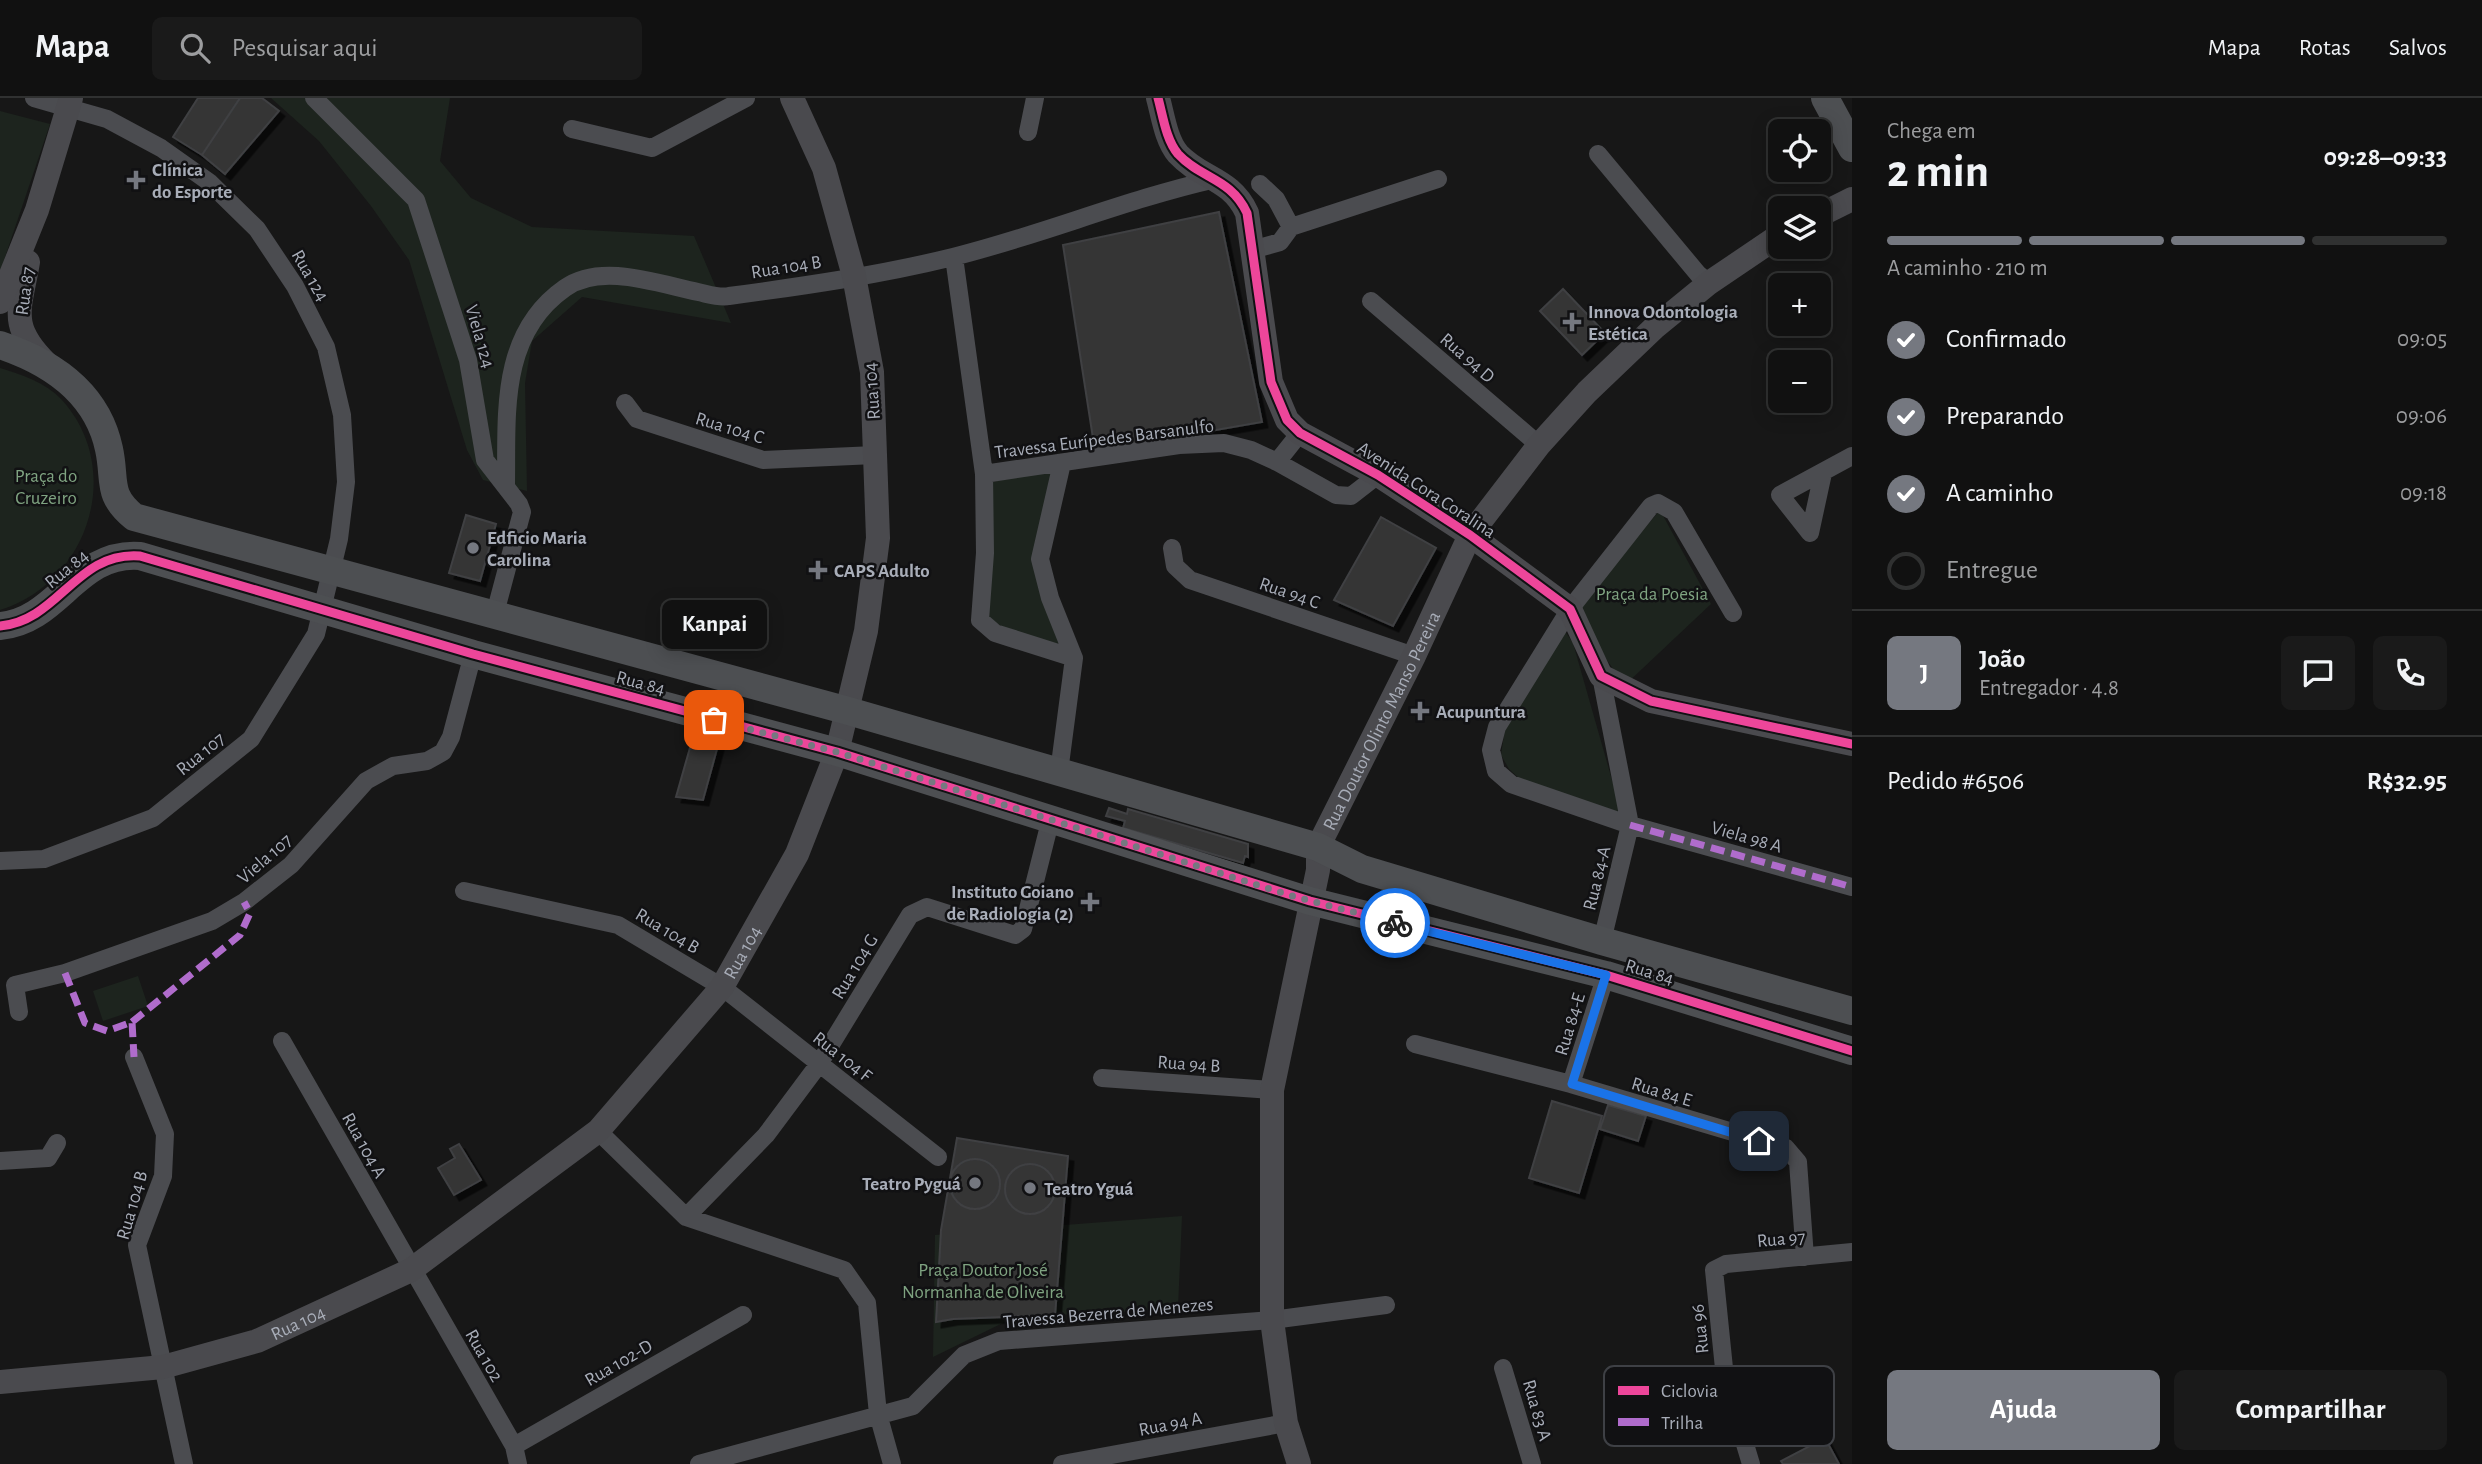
<!DOCTYPE html>
<html lang="pt">
<meta charset="utf-8">
<style>
:root{--surface:#111;--page:#1a1a1a;--text:#f1f3f6;--muted:#9c9d9f;--line:#303131;--accent:#757880}
body{margin:0;font-family:"Alegreya Sans",sans-serif;background:var(--page);color:var(--text);height:100vh;display:flex;flex-direction:column;font-size:26px;white-space:nowrap}
*{box-sizing:border-box;margin:0}
p{font-size:23px;color:var(--muted)}
.icon{flex:none;width:38px;height:38px;fill:none;stroke:currentColor;stroke-width:2;stroke-linecap:round;stroke-linejoin:round}
.map{position:relative;flex:1;overflow:hidden}
.details{display:flex;flex-direction:column;background:var(--surface);width:630px}
.details>*{flex:none}
.fabs{position:absolute;left:1768px;top:21px;display:grid;gap:14px}
.fabs a{display:grid;place-items:center;width:63px;height:63px;border-radius:10px;background:var(--surface);box-shadow:0 4px 18px #0003,0 0 0 2px var(--line);font-size:35px}
.pin{position:absolute;display:grid;place-items:center;width:60px;height:60px;color:#fff;margin:-30px;border-radius:14px;box-shadow:0 4px 10px #0006}
.courier{position:absolute;display:grid;place-items:center;width:70px;height:70px;margin:-35px;border:5px solid #1a73e8;border-radius:50%;background:#fff;color:#222;box-shadow:0 2px 9px #0007}
.bubble{position:absolute;height:49px;border-radius:10px;background:var(--surface);box-shadow:0 4px 18px #0003,0 0 0 2px var(--line);font-size:23px;font-weight:600;line-height:49px;text-align:center}
.overview em{font-style:normal;font-weight:600}
.overview div{display:flex;flex-direction:column-reverse}
.overview{display:flex;align-items:center;justify-content:space-between;height:119px;padding:0 35px}
h1{font-size:46px;font-weight:600;line-height:52px}
.bar{display:grid;grid-template-columns:repeat(4,1fr);gap:10px 7px;align-content:center;height:84px;padding:0 35px}
.bar i{height:9px;border-radius:5px;background:var(--line)}
.bar .active{background:var(--accent)}
.bar p{grid-column:span 4}
.line{display:flex;align-items:center;gap:18px;padding:0 35px;border-top:2px solid var(--line)}
.line div{flex:1}
.round{display:grid;place-items:center;flex:none;width:74px;height:74px;border-radius:10px;background:var(--page)}
ol{padding:0 35px;list-style:none}
li{display:flex;align-items:center;gap:21px;height:77px}
li p{margin-inline-start:auto}
li .icon{padding:7px;border-radius:50%;background:var(--accent);color:#fff;stroke-width:4}
li:last-child{color:var(--muted)}
li i{width:38px;height:38px;border:4px solid var(--line);border-radius:50%}
.primary-button{display:flex;gap:14px;margin-top:auto;padding:14px 35px}
.primary-button a{flex:1;height:80px;border-radius:10px;background:var(--accent);color:#fff;font-size:28px;font-weight:600;line-height:80px;text-align:center}
.primary-button a+a{background:var(--page);color:var(--text)}
header{display:flex;align-items:center;gap:42px;box-sizing:border-box;height:98px;padding:0 35px;background:var(--surface);border-bottom:2px solid var(--line)}
header strong{font-size:33px}
nav{display:flex;gap:38px;margin-inline-start:auto;font-size:24px}
.search{width:490px;height:63px;background:var(--page);display:flex;align-items:center;gap:18px;box-sizing:border-box;padding:0 24px;border-radius:10px;color:var(--muted);font-size:26px}
main{display:flex;flex:1;min-height:0}
.map>svg:first-child{display:block}
.green{fill:#1d241e}
.building{fill:#353536;stroke:#3f4043;stroke-width:2;filter:url(#shadow)}
.lines{fill:none;stroke-linecap:round;stroke-linejoin:round}
.street{stroke:#4b4c50;stroke-width:18}
.secondary{stroke:#4a4a4e;stroke-width:24}
.primary{stroke:#4d4f52;stroke-width:28}
.quiet{stroke:#b06ccc;stroke-width:7;stroke-dasharray:14 7;stroke-linecap:butt}
.cycleway-casing{stroke:#111113;stroke-width:13}
.cycleway{stroke:#ed469a;stroke-width:9}
.done{stroke:#757880;stroke-width:7;stroke-dasharray:0 12.6}
.route{stroke:#1a73e8;stroke-width:9}
.poi-dot{fill:#757880;stroke:#111113;stroke-width:2.5}
.labels{text-anchor:middle;stroke-width:5;stroke-linejoin:round;paint-order:stroke}
.poi-label{font-size:19px;font-weight:bold;fill:#a8adb8;stroke:#111113;text-anchor:start}
.street-label{font-size:19px;fill:#a8adb8;stroke:#111113}
.park-label{font-size:19px;fill:#7fa381;stroke:#111113}
.key{fill:#111113;stroke:#3e4045;stroke-width:2}
.key-label{font-size:19px;fill:#a8adb8}
</style>
<header>
<strong>Mapa</strong>
<div class="search"><svg class="icon" aria-label="search" viewBox="0 0 24 24"><circle cx="10" cy="10" r="6"/><path d="M15 15l6 6"/></svg>Pesquisar aqui</div>
<nav><a>Mapa</a><a>Rotas</a><a>Salvos</a></nav>
</header>
<main>
<div class="map">
<svg width="1852" height="1366" viewBox="0 0 1852 1366">
<defs>
<filter id="shadow"><feDropShadow dx="5.5" dy="5.5" stdDeviation="0" flood-color="#0009"/></filter>
</defs>
<rect width="100%" height="100%" fill="#171717"/>
<path class="green" d="M 271,0 L 450,0 L 440,63 L 471,100 L 532,129 L 694,138 L 731,225 L 582,199 L 532,243 L 525,285 L 527,393 L 483,382 L 467,352 L 409,162 L 371,108 L 319,43 Z
M 0,13 L 50,26 L 0,174 Z
M 0,270 C 21,276 46,285 61,301 C 126,371 88,485 0,512 Z
M 1054,372 L 1032,463 L 1063,547 C 1038,540 1007,537 988,518 L 992,384 Z
M 1660,412 L 1711,506 L 1625,587 L 1573,516 Z
M 1564,532 L 1573,545 L 1622,717 L 1522,683 L 1509,671 L 1501,657 L 1506,624 Z
M 138,878 L 148,908 L 103,923 L 93,893 Z
M 1182,1118 L 1178,1211 L 1015,1219 L 933,1259 L 935,1137 Z"/>
<path class="building" d="M 198,0 L 240,0 L 202,57 L 173,39 Z
M 240,0 L 262,0 L 279,13 L 225,76 L 202,57 Z
M 1219,114 L 1262,324 L 1095,353 L 1063,147 Z
M 1563,191 L 1605,235 L 1582,257 L 1540,213 Z
M 466,417 L 496,426 L 480,483 L 449,475 Z
M 1381,419 L 1436,450 L 1393,528 L 1334,502 Z
M 695,632 L 720,640 L 703,702 L 676,699 Z
M 1109,710 L 1127,716 L 1128,711 L 1248,746 L 1248,759 L 1245,758 L 1243,765 L 1123,730 L 1125,723 L 1106,718 Z
M 1552,1003 L 1602,1018 L 1579,1095 L 1529,1080 Z
M 1608,1007 L 1646,1018 L 1638,1043 L 1600,1031 Z
M 957,1040 L 1068,1058 L 1055,1217 L 953,1221 L 936,1224 L 941,1132 Z
M 459,1046 L 481,1082 L 454,1097 L 438,1070 L 455,1060 L 450,1051 Z
M950 1086a25 25 0 1 1 50 0a25 25 0 1 1-50 0Z
M1005 1091a25 25 0 1 1 50 0a25 25 0 1 1-50 0Z
M 1825,1340 L 1839,1366 L 1783,1366 L 1781,1363 Z"/>
<g class="lines">
<path class="street" d="M 314,0 L 416,102 L 468,262 L 485,362 L 519,406 L 522,414 L 494,519
M 572,31 L 652,50 L 746,0
M 1028,34 L 1035,0
M 1598,56 L 1698,176 L 1709,185
M 1291,129 L 1438,81
M 1252,152 L 1280,144 L 1291,129 L 1276,101 L 1260,86
M 954,159 L 984,376 L 985,455 L 980,522 L 995,535 L 1074,560
M 1371,203 L 1539,347
M 625,305 L 637,321 L 763,362 L 875,357
M 1277,364 L 1300,335
M 1823,375 L 1810,435 L 1780,397 L 1852,358
M 984,376 L 1179,347 L 1224,345 L 1251,352 L 1277,364 L 1336,397 L 1351,398 L 1378,377
M 506,387 C 507,316 499,236 565,190 C 601,164 659,186 698,194 C 708,196 719,200 729,198 C 804,188 880,177 953,159 C 1042,137 1127,101 1216,81
M 1172,450 L 1175,468 L 1190,482 L 1414,558
M 1733,515 L 1674,414 L 1658,405 L 1651,408 L 1570,511 L 1497,629 L 1491,652 L 1496,673 L 1511,686 L 1630,727 L 1852,789
M 1601,578 L 1630,727 L 1602,843
M 1059,674 L 1074,560 L 1050,500 L 1040,461 L 1062,365
M 0,763 L 44,761 L 153,720 L 251,641 L 316,536 L 339,441 L 346,384 L 342,317 L 326,249 L 295,188 L 257,131 L 209,84 L 161,50 L 107,21 L 34,0
M 464,793 L 618,827 L 722,889 L 938,1059
M 19,914 L 15,887 L 65,875 L 212,823 L 244,804 L 291,767 L 366,683 L 393,668 L 427,663 L 443,654 L 451,639 L 473,556
M 282,943 L 514,1348 L 518,1366
M 1415,946 L 1571,986 L 1786,1050 L 1798,1064 L 1805,1159
M 134,959 L 165,1036 L 163,1078 L 137,1147 L 184,1366
M 1102,980 L 1272,992
M 1571,986 L 1606,877
M 598,1033 L 686,1119 L 844,1172 L 867,1205 L 878,1316 L 892,1366
M 0,1063 L 48,1060 L 57,1045
M 686,1119 L 766,1037 L 819,966 L 910,817 L 927,809 L 1015,837 L 1023,831 L 1050,724
M 1503,1270 L 1532,1366
M 514,1348 L 743,1217
M 699,1366 L 913,1308 L 964,1257 L 999,1243 L 1272,1222 L 1386,1207
M 1062,1366 L 1286,1325
M 1751,1366 L 1725,1280 L 1714,1172 L 1726,1166 L 1852,1154"/>
<g class="secondary">
<path d="M 1158,0 C 1163,18 1166,42 1178,56 C 1201,81 1231,80 1247,115 L 1271,284 L 1287,322 L 1300,335 L 1378,377 L 1470,437 L 1570,511 L 1601,578 L 1651,603 L 1852,646"/>
<path d="M 1818,118 L 1852,101"/>
<path d="M 28,164 C 20,212 8,227 46,265"/>
<path d="M 0,204 L 37,112 L 71,0"/>
<path id="s1" d="M 0,1284 L 163,1269 L 257,1243 L 411,1172 L 598,1033 L 722,889 L 797,756 L 837,654 L 866,533 L 878,440 L 872,274 L 854,178 L 824,70 L 792,0"/>
<path id="s2" d="M 1299,1366 L 1286,1325 L 1272,1222 L 1272,992 L 1318,772 L 1318,749 L 1414,558 L 1470,437 L 1539,347 L 1587,294 L 1654,230 L 1709,185 L 1780,137"/>
</g>
<path class="primary" d="M 1825,0 L 1852,50
M 0,247 C 51,264 97,294 109,351 C 116,383 106,396 134,419 L 845,612 L 1318,749 L 1362,771 L 1602,843 L 1852,913
M 0,528 C 59,523 76,453 140,458 L 473,556 L 837,654 L 1310,803 L 1606,877 L 1852,953"/>
<path class="quiet" d="M 1630,727 L 1852,789
M 65,875 L 85,925 L 107,933 L 132,924 L 134,959
M 132,924 L 240,837 L 250,815 L 244,804"/>
<g class="cycleway-casing">
<path id="cycleway" d="M 1158,0 C 1163,18 1166,42 1178,56 C 1201,81 1231,80 1247,115 L 1271,284 L 1287,322 L 1300,335 L 1378,377 L 1470,437 L 1570,511 L 1601,578 L 1651,603 L 1852,646
M 0,528 C 59,523 76,453 140,458 L 473,556 L 837,654 L 1310,803 L 1606,877 L 1852,953"/>
</g>
<use href="#cycleway" class="cycleway"/>
</g>
<g class="lines">
<path class="done" d="M 714,622 L 837,654 L 1292,798 L 1395,825"/>
<path class="route" d="M 1395,825 L 1606,877 L 1572,986 L 1759,1043"/>
</g>
<g class="poi-dot">
<path d="M132.5 71.5h7v7h7v7h-7v7h-7v-7h-7v-7h7z"/>
<path d="M1568.5 213.5h7v7h7v7h-7v7h-7v-7h-7v-7h7z"/>
<circle cx="473" cy="450" r="7"/>
<path d="M814.5 461.5h7v7h7v7h-7v7h-7v-7h-7v-7h7z"/>
<path d="M1416.5 602.5h7v7h7v7h-7v7h-7v-7h-7v-7h7z"/>
<path d="M1086.5 793.5h7v7h7v7h-7v7h-7v-7h-7v-7h7z"/>
<circle cx="975" cy="1085" r="7"/>
<circle cx="1030" cy="1090" r="7"/>
</g>
<g class="labels">
<g class="poi-label">
<text x="152" y="78">Clínica<tspan x="152" dy="22">do Esporte</tspan></text>
<text x="1588" y="220">Innova Odontologia<tspan x="1588" dy="22">Estética</tspan></text>
<text x="487" y="446">Edficio Maria<tspan x="487" dy="22">Carolina</tspan></text>
<text x="834" y="479">CAPS Adulto</text>
<text x="1436" y="620">Acupuntura</text>
<text x="1074" y="800" text-anchor="end">Instituto Goiano<tspan x="1074" dy="22">de Radiologia (2)</tspan></text>
<text x="961" y="1092" text-anchor="end">Teatro Pyguá</text>
<text x="1044" y="1097">Teatro Yguá</text>
</g>
<g class="street-label">
<text transform="translate(786 168) rotate(-9)" y="7">Rua 104 B</text>
<text transform="translate(311 177) rotate(60)" y="7">Rua 124</text>
<text transform="translate(24 193) rotate(-82)" y="7">Rua 87</text>
<text transform="translate(481 238) rotate(74)" y="7">Viela 124</text>
<text transform="translate(1468 259) rotate(41)" y="7">Rua 94 D</text>
<text transform="translate(871 293) rotate(-94)" y="7">Rua 104</text>
<text transform="translate(730 329) rotate(17)" y="7">Rua 104 C</text>
<text transform="translate(1104 340) rotate(-7)" y="7">Travessa Eurípedes Barsanulfo</text>
<text transform="translate(1427 391) rotate(33)" y="7">Avenida Cora Coralina</text>
<text transform="translate(66 470) rotate(-39)" y="7">Rua 84</text>
<text transform="translate(1290 494) rotate(19)" y="7">Rua 94 C</text>
<text transform="translate(641 584) rotate(15)" y="7">Rua 84</text>
<text dy="7" stroke="none"><textPath href="#s2" startOffset="766">Rua Doutor Olinto Manso Pereira</textPath></text>
<text transform="translate(200 655) rotate(-39)" y="7">Rua 107</text>
<text transform="translate(1747 738) rotate(16)" y="7">Viela 98 A</text>
<text transform="translate(264 760) rotate(-41)" y="7">Viela 107</text>
<text transform="translate(1596 780) rotate(-76)" y="7">Rua 84-A</text>
<text transform="translate(668 832) rotate(31)" y="7">Rua 104 B</text>
<text dy="7" stroke="none"><textPath href="#s1" startOffset="894">Rua 104</textPath></text>
<text transform="translate(854 868) rotate(-59)" y="7">Rua 104 G</text>
<text transform="translate(1650 873) rotate(17)" y="7">Rua 84</text>
<text transform="translate(1569 926) rotate(-73)" y="7">Rua 84-E</text>
<text transform="translate(843 958) rotate(38)" y="7">Rua 104 F</text>
<text transform="translate(1189 965) rotate(4)" y="7">Rua 94 B</text>
<text transform="translate(1662 993) rotate(17)" y="7">Rua 84 E</text>
<text transform="translate(365 1047) rotate(61)" y="7">Rua 104 A</text>
<text transform="translate(131 1107) rotate(-74)" y="7">Rua 104 B</text>
<text transform="translate(1781 1140) rotate(-5)" y="7">Rua 97</text>
<text transform="translate(1108 1214) rotate(-5)" y="7">Travessa Bezerra de Menezes</text>
<text dy="7" stroke="none"><textPath href="#s1" startOffset="306">Rua 104</textPath></text>
<text transform="translate(1699 1231) rotate(-96)" y="7">Rua 96</text>
<text transform="translate(485 1257) rotate(60)" y="7">Rua 102</text>
<text transform="translate(618 1264) rotate(-30)" y="7">Rua 102-D</text>
<text transform="translate(1538 1312) rotate(74)" y="7">Rua 83 A</text>
<text transform="translate(1170 1325) rotate(-11)" y="7">Rua 94 A</text>
</g>
<g class="park-label">
<text x="46" y="384">Praça do<tspan x="46" dy="22">Cruzeiro</tspan></text>
<text x="1652" y="502">Praça da Poesia</text>
<text x="983" y="1178">Praça Doutor José<tspan x="983" dy="22">Normanha de Oliveira</tspan></text>
</g>
</g>
<rect x="1604" y="1268" width="230" height="80" rx="10" class="key"/>
<rect x="1618" y="1288" width="31" height="9" fill="#ed469a"/>
<rect x="1618" y="1320" width="31" height="8" fill="#b06ccc"/>
<g class="key-label">
<text x="1661" y="1299">Ciclovia</text>
<text x="1661" y="1331">Trilha</text>
</g>
</svg>
<div class="fabs">
<a><svg class="icon" aria-label="locate" viewBox="0 0 24 24"><circle cx="12" cy="12" r="6"/><path d="M12 2v4M12 18v4M2 12h4M18 12h4"/></svg></a>
<a><svg class="icon" aria-label="layers" viewBox="0 0 24 24"><path d="M12 4l9 5-9 5-9-5zM3 14l9 5 9-5"/></svg></a>
<a>+</a>
<a>−</a>
</div>
<div class="pin" style="left:714px;top:622px;background:#ea580c"><svg class="icon" aria-label="bag" viewBox="0 0 24 24"><path d="M5 8h14l-1 12H6zM9 8a3 3 0 0 1 6 0"/></svg></div>
<div class="pin" style="left:1759px;top:1043px;background:#1f2937"><svg class="icon" aria-label="home" viewBox="0 0 24 24"><path d="M3 11l9-7 9 7M6 9v11h12V9"/></svg></div>
<div class="courier" style="left:1395px;top:825px"><svg class="icon" aria-label="bike" viewBox="0 0 24 24"><circle cx="6" cy="16" r="4"/><circle cx="18" cy="16" r="4"/><path d="M6 16l4-8h5l3 8M10 8l3 8H6M13 5h3"/></svg></div>
<div class="bubble" style="left:662px;top:502px;width:105px">Kanpai</div>
</div>
<section class="details">
<div class="overview"><div><h1>2 min</h1><p>Chega em</p></div><em>09:28–09:33</em></div>
<div class="bar"><i class="active"></i><i class="active"></i><i class="active"></i><i></i><p>A caminho · 210 m</p></div>
<ol>
<li><svg class="icon" aria-label="check" viewBox="0 0 24 24"><path d="M5 12l5 5 9-10"/></svg>Confirmado<p>09:05</p></li>
<li><svg class="icon" aria-label="check" viewBox="0 0 24 24"><path d="M5 12l5 5 9-10"/></svg>Preparando<p>09:06</p></li>
<li><svg class="icon" aria-label="check" viewBox="0 0 24 24"><path d="M5 12l5 5 9-10"/></svg>A caminho<p>09:18</p></li>
<li><i></i>Entregue</li>
</ol>
<div class="line" style="height:126px"><b class="round" style="background:var(--accent);color:#fff">J</b><div><b>João</b><p>Entregador · 4.8</p></div><a class="round"><svg class="icon" aria-label="chat" viewBox="0 0 24 24"><path d="M4 5h16v11H9l-5 4z"/></svg></a><a class="round"><svg class="icon" aria-label="phone" viewBox="0 0 24 24"><path d="M5 4h4l2 5-3 2q2 4 5 5l2-3 5 2v4C11 20 4 13 5 4z"/></svg></a></div>
<div class="line" style="height:91px"><div>Pedido #6506</div><b>R$32.95</b></div>
<div class="primary-button"><a>Ajuda</a><a>Compartilhar</a></div>
</section>
</main>
